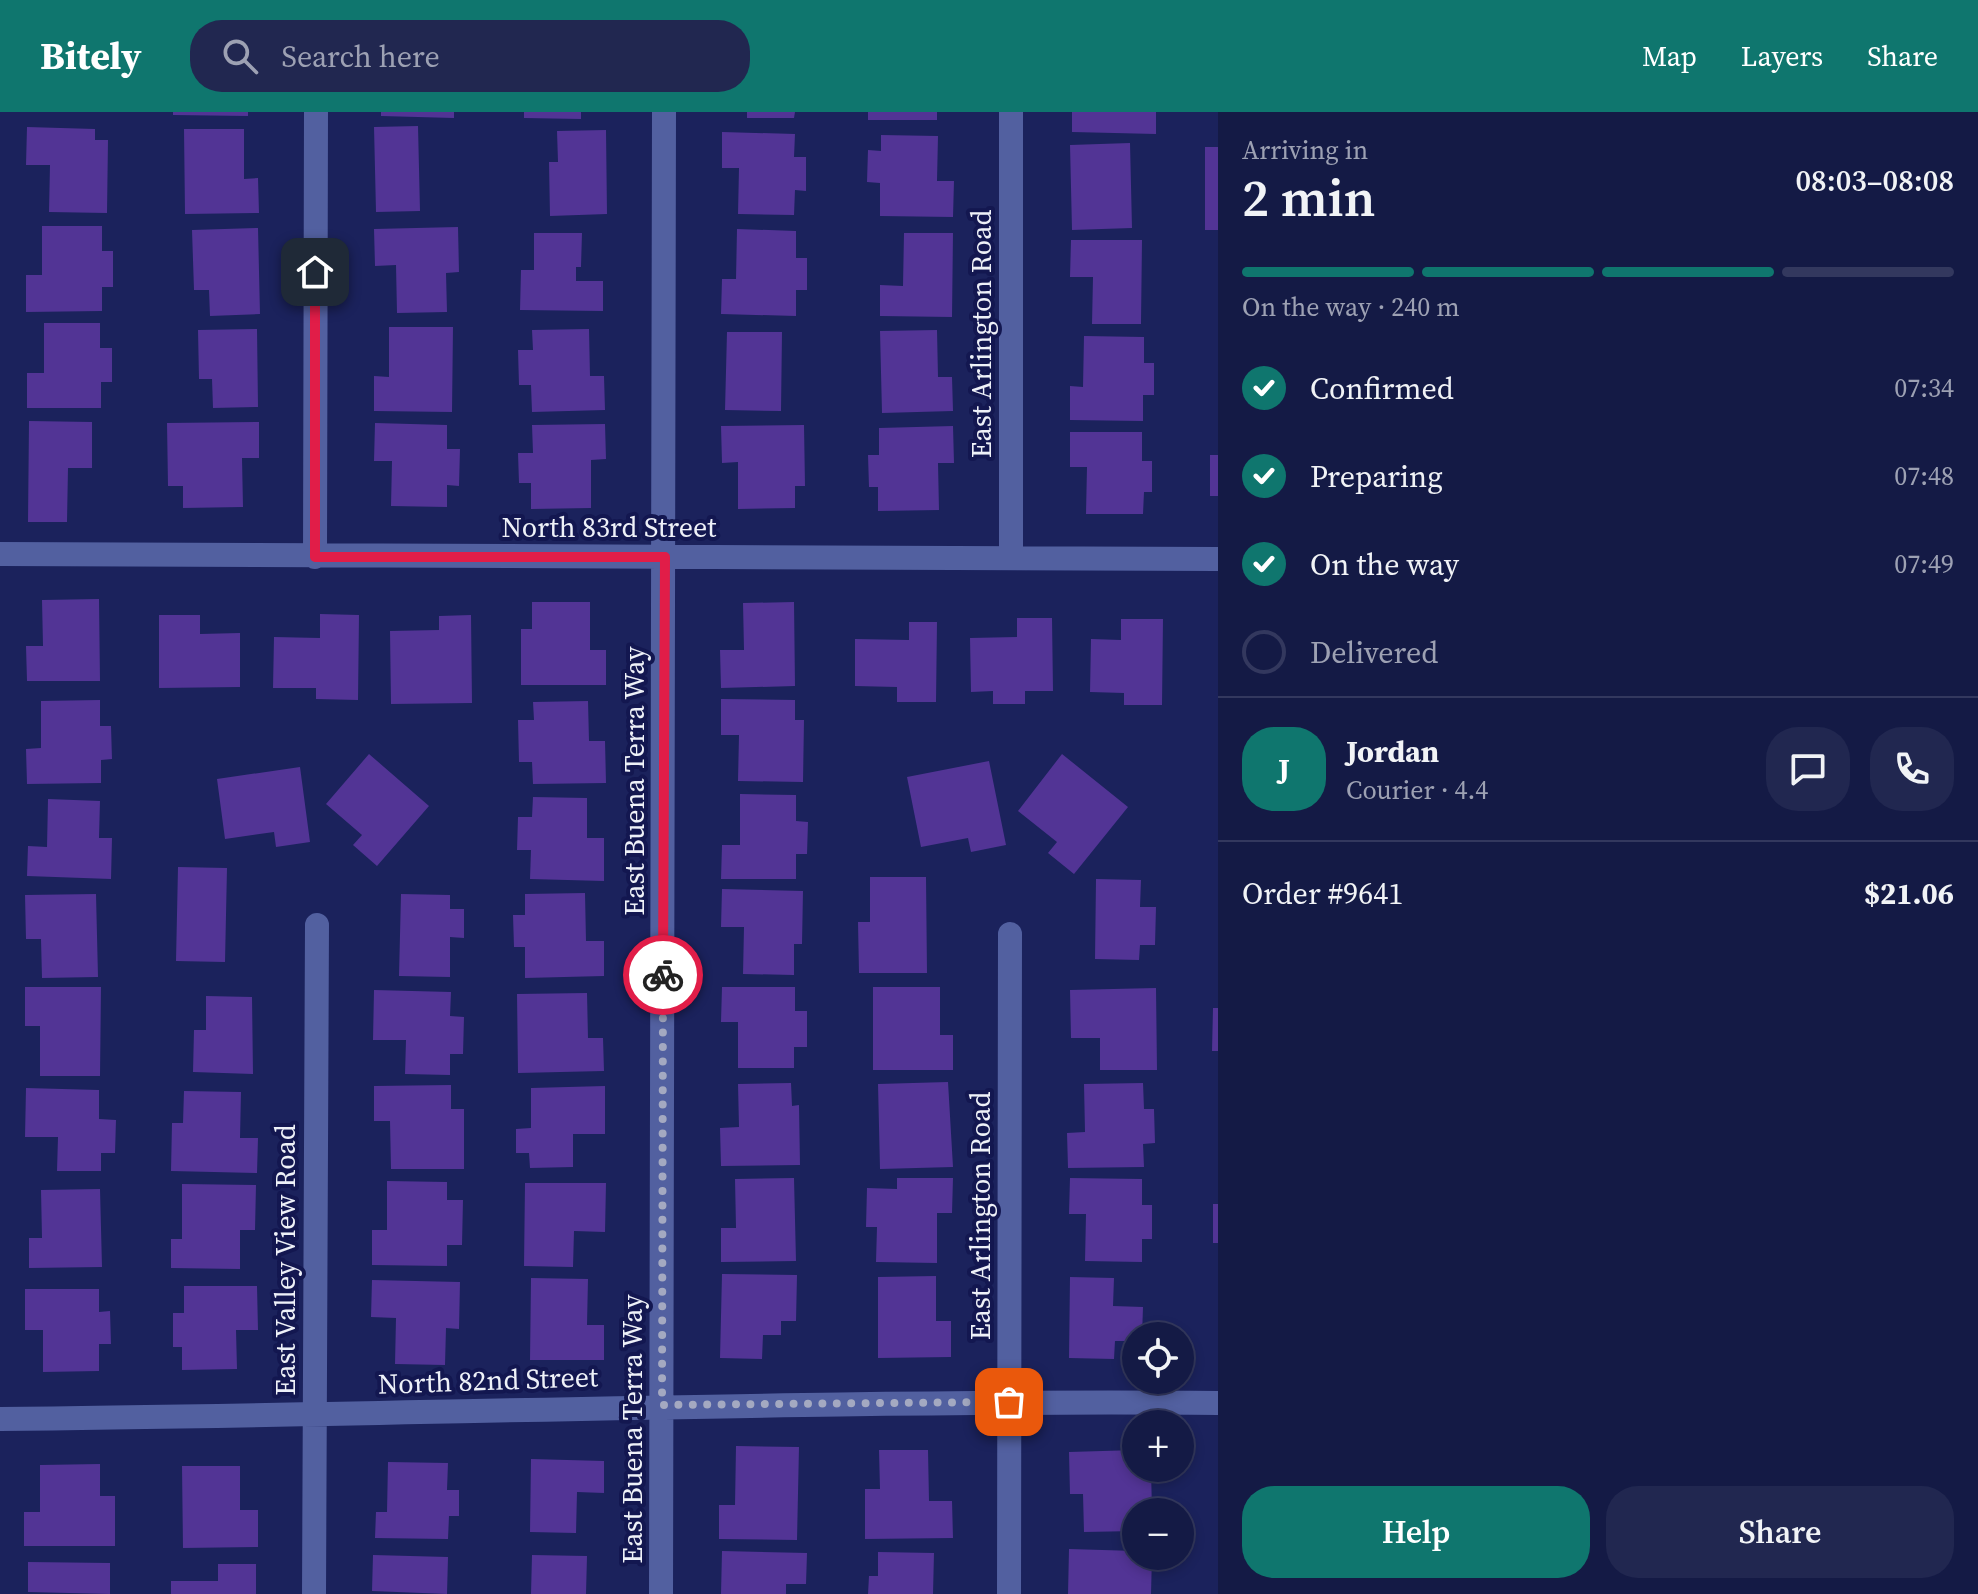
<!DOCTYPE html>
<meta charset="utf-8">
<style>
:root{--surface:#141a45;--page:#212750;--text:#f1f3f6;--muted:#9da1b3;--line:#33385e;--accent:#0f766e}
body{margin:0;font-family:"Source Serif 4",serif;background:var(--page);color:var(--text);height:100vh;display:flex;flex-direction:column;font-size:30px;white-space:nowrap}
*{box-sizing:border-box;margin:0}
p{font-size:26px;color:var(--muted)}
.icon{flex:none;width:44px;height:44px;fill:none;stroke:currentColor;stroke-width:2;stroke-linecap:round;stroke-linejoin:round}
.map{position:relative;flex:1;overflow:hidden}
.drawer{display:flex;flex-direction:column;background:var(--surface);width:760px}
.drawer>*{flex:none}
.fabs{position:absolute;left:1122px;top:1210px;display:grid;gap:16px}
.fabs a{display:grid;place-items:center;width:72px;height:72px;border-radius:50%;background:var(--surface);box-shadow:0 4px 12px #0003,0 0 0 2px var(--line);font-size:40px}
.pin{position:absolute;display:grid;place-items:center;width:68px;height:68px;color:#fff;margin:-34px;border-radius:16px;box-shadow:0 4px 12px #0006}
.courier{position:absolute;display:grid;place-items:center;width:80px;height:80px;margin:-40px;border:6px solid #e11d48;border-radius:50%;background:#fff;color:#222;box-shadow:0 2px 10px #0007}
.head em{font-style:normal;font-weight:600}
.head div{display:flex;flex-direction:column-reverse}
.head{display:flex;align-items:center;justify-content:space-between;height:136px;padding:0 24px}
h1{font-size:52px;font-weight:600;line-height:60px}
.bar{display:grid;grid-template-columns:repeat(4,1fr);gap:12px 8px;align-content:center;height:96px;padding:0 24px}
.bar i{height:10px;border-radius:6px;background:var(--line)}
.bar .current{background:var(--accent)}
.bar p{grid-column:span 4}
.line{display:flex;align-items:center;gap:20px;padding:0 24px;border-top:2px solid var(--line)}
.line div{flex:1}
.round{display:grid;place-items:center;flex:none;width:84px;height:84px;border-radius:32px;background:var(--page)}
ol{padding:0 24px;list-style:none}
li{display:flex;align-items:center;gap:24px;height:88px}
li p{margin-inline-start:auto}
li .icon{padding:8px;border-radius:50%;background:var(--accent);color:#fff;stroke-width:4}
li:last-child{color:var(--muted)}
li i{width:44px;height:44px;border:4px solid var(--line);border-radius:50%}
.button{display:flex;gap:16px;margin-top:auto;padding:16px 24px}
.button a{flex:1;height:92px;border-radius:32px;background:var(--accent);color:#fff;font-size:32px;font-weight:600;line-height:92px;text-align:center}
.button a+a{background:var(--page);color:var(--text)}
header{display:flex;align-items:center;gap:48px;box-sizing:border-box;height:112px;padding:0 40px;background:var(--accent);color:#fff}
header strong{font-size:38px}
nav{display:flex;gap:44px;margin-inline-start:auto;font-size:28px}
.search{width:560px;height:72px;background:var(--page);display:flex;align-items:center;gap:20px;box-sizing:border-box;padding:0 28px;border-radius:32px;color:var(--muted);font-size:30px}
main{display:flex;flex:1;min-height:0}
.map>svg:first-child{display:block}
.building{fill:#523495}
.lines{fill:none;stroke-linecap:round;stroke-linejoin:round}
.minor{stroke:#5260a0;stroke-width:24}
.done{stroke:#a4a9c1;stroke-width:8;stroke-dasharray:0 14.4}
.route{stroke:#e11d48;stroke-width:10}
.labels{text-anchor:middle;stroke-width:8;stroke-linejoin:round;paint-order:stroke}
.street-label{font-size:28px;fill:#eef1f8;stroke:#131750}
</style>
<header>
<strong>Bitely</strong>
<div class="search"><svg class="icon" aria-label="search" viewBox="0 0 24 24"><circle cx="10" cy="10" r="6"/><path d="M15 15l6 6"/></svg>Search here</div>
<nav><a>Map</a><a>Layers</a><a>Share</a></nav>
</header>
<main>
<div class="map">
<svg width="1218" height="1482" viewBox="0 0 1218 1482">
<rect width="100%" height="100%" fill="#1b225c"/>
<path class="building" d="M 173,0 L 248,0 L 248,4 L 173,3 Z
M 381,0 L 454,0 L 454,6 L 381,4 Z
M 524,0 L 581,0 L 581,7 L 524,6 Z
M 747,0 L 795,0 L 794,6 L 747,6 Z
M 868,0 L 937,0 L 937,8 L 868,8 Z
M 1072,0 L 1156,0 L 1156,22 L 1072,20 Z
M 418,14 L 420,99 L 376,100 L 374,15 Z
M 27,15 L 95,17 L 95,28 L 108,28 L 107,101 L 49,100 L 50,53 L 26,53 Z
M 184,17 L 244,17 L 244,67 L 258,66 L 259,101 L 185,102 Z
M 606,18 L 607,102 L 550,104 L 549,50 L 558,50 L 557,19 Z
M 722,20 L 795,22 L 794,45 L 806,45 L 806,79 L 795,78 L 794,103 L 738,102 L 739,56 L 722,56 Z
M 881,23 L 938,24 L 937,69 L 954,69 L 953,105 L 880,104 L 880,71 L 867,70 L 868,38 L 881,39 Z
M 1130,31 L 1132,116 L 1072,118 L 1070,33 Z
M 1205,35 L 1218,35 L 1218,118 L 1205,118 Z
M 42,114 L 102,114 L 102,139 L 113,139 L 113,175 L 102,175 L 102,199 L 26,200 L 26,163 L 42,163 Z
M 458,115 L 459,160 L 446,161 L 447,200 L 397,201 L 396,153 L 375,154 L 374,117 Z
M 258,116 L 260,202 L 210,204 L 209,178 L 194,178 L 192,118 Z
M 737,117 L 796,119 L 796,146 L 807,146 L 807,178 L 796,178 L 796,204 L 721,202 L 722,167 L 736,167 Z
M 534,121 L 582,121 L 581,155 L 576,155 L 576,169 L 603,169 L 603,199 L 520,198 L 521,158 L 534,158 Z
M 904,121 L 953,121 L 952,205 L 880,204 L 880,173 L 903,174 Z
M 1071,128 L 1142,128 L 1141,212 L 1092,212 L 1093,165 L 1070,165 Z
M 44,211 L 100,211 L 100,236 L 112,236 L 112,270 L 101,270 L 101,296 L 27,296 L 27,261 L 44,261 Z
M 389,215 L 453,215 L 452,300 L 374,299 L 374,264 L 389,265 Z
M 257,217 L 258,295 L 213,296 L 212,267 L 199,267 L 198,218 Z
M 589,217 L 590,264 L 604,264 L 605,298 L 532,300 L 531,273 L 519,273 L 518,238 L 533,238 L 532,218 Z
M 937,218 L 938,265 L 952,265 L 953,299 L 882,301 L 880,219 Z
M 727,220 L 782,220 L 781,299 L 725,298 Z
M 1084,224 L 1144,225 L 1144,251 L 1154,251 L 1154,283 L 1143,283 L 1143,309 L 1070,308 L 1070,274 L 1083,275 Z
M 29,309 L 92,310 L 92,356 L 68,356 L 67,410 L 28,410 Z
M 259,310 L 259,346 L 242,346 L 243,395 L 183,396 L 183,374 L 168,374 L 167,311 Z
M 375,311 L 447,313 L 447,337 L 460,337 L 459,374 L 447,373 L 447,395 L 391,394 L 392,349 L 374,349 Z
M 605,312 L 606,347 L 591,348 L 591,396 L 531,397 L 531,371 L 519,371 L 518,341 L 533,341 L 532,313 Z
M 804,313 L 805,374 L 795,374 L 795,396 L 738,397 L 738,350 L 722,351 L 721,314 Z
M 953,314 L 954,351 L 938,351 L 939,398 L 878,399 L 878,375 L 869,375 L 868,343 L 879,343 L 879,316 Z
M 1070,320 L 1142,320 L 1142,349 L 1152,349 L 1152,380 L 1144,380 L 1143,402 L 1086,402 L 1087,355 L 1070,355 Z
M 1210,343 L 1218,343 L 1218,384 L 1210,384 Z
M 99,487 L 100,569 L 27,569 L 26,534 L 43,534 L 42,488 Z
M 532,490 L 590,490 L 590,538 L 606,538 L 606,573 L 521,573 L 521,517 L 532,517 Z
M 794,490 L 795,574 L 721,576 L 720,538 L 744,538 L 743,491 Z
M 320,502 L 359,503 L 358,588 L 316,587 L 316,576 L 273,576 L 274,525 L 320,526 Z
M 159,503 L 200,503 L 200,522 L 240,521 L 240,575 L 159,576 Z
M 471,503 L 472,591 L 391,592 L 390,519 L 439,518 L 439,504 Z
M 1017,506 L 1052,506 L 1053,579 L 1025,579 L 1025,592 L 993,592 L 993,579 L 971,580 L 970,526 L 1017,525 Z
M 1121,507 L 1163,507 L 1162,593 L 1124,593 L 1124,581 L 1090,580 L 1091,527 L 1121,528 Z
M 909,510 L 937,510 L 936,590 L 897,590 L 897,575 L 855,574 L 855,527 L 909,528 Z
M 721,587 L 795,588 L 795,608 L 804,608 L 803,670 L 738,669 L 739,623 L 721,623 Z
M 100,588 L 100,614 L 111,614 L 112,647 L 101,648 L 101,671 L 27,672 L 26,637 L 41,636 L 41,589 Z
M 588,589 L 589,629 L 605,629 L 606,671 L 533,672 L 532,650 L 519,650 L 518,608 L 534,608 L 533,590 Z
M 369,642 L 429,694 L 377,754 L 353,733 L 362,723 L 326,692 Z
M 1062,642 L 1128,695 L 1074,762 L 1048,741 L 1057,730 L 1018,699 Z
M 989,649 L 1006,733 L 971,740 L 968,726 L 921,735 L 907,665 Z
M 300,655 L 310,730 L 276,735 L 274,720 L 225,727 L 217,667 Z
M 740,682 L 796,683 L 796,709 L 808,710 L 807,742 L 796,742 L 796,767 L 721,767 L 722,733 L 740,733 Z
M 533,685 L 587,686 L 587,726 L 604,726 L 604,769 L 530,767 L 531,738 L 517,738 L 518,705 L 532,705 Z
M 48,687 L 100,689 L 99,726 L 112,726 L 111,767 L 27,764 L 28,734 L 47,735 Z
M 178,755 L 227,756 L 225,850 L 176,849 Z
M 870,765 L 926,765 L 927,861 L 859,861 L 858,810 L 870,810 Z
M 1096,767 L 1141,768 L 1140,795 L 1156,795 L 1155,833 L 1140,833 L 1139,848 L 1095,847 Z
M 722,777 L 803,779 L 802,832 L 794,832 L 794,863 L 743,862 L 744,815 L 721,815 Z
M 585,781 L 586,829 L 604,829 L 604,864 L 525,866 L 525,835 L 514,835 L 513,803 L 525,803 L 525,782 Z
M 96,782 L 98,865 L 42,866 L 41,827 L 26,827 L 25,783 Z
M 401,782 L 450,783 L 450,797 L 464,797 L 464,826 L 450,825 L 450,865 L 399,864 Z
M 25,875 L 101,875 L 100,964 L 40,964 L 40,914 L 25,914 Z
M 722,875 L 795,875 L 795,899 L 807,899 L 807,935 L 794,935 L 794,956 L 738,956 L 738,910 L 721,910 Z
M 873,875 L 940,875 L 940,923 L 953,923 L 953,958 L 873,958 Z
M 1156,876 L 1157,958 L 1100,958 L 1100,926 L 1071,926 L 1070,878 Z
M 374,878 L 451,880 L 450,904 L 464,905 L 463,942 L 450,942 L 450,963 L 405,962 L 406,928 L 373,928 Z
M 587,881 L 588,926 L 603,926 L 604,959 L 518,961 L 517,882 Z
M 206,884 L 252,885 L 253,962 L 193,960 L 194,918 L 206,918 Z
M 1213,896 L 1218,896 L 1218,939 L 1212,939 Z
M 948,970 L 953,1055 L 880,1057 L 878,972 Z
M 791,971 L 792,994 L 799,993 L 800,1053 L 721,1054 L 720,1016 L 739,1015 L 738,972 Z
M 1143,971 L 1144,997 L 1154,997 L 1155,1031 L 1143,1032 L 1144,1055 L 1068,1056 L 1067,1021 L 1085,1020 L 1084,972 Z
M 451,973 L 451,997 L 464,997 L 464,1057 L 391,1057 L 390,1009 L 374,1009 L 374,974 Z
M 605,974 L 605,1022 L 573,1022 L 573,1055 L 530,1056 L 529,1041 L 516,1041 L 516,1017 L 531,1016 L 531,976 Z
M 26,976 L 99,978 L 99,1007 L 116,1008 L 115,1041 L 101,1041 L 101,1059 L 57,1059 L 58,1025 L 25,1025 Z
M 184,979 L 241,980 L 240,1026 L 258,1026 L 257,1061 L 171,1059 L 172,1011 L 183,1011 Z
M 794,1066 L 796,1149 L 721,1150 L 721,1116 L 736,1116 L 735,1067 Z
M 897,1066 L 953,1066 L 952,1101 L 937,1101 L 937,1151 L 876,1150 L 877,1115 L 866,1115 L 867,1076 L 897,1077 Z
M 1070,1066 L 1142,1067 L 1142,1093 L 1152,1093 L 1152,1127 L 1142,1127 L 1142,1150 L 1085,1149 L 1086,1102 L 1069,1102 Z
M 387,1069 L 447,1070 L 447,1088 L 463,1088 L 462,1133 L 447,1133 L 447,1154 L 372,1153 L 372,1118 L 387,1118 Z
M 525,1071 L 606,1071 L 605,1120 L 574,1119 L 573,1155 L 524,1154 Z
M 182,1072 L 256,1073 L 255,1118 L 240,1118 L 240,1157 L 171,1156 L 171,1127 L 182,1127 Z
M 100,1077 L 102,1155 L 29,1156 L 29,1126 L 42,1126 L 41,1078 Z
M 1213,1092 L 1218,1092 L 1218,1131 L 1213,1131 Z
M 722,1162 L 797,1163 L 796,1209 L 781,1209 L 781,1223 L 763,1223 L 762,1247 L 720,1246 Z
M 936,1164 L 936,1209 L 951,1209 L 951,1245 L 878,1246 L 878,1165 Z
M 1070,1165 L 1114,1166 L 1113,1194 L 1143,1195 L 1142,1224 L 1136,1224 L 1136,1229 L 1115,1229 L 1114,1247 L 1069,1246 Z
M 531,1166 L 588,1167 L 587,1213 L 604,1213 L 604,1248 L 530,1248 Z
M 372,1168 L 460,1170 L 459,1217 L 446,1216 L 445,1253 L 395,1252 L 396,1206 L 371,1205 Z
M 184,1174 L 257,1174 L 258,1218 L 236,1218 L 237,1257 L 182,1258 L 182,1235 L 173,1235 L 173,1201 L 184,1201 Z
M 25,1177 L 99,1177 L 99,1200 L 110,1199 L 111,1232 L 99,1232 L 99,1259 L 43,1260 L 43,1218 L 25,1218 Z
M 736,1334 L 799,1335 L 797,1428 L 719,1427 L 719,1393 L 735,1393 Z
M 879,1338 L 928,1338 L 929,1389 L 952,1389 L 953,1426 L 865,1427 L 865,1377 L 880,1377 Z
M 1136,1338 L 1136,1356 L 1151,1356 L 1152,1400 L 1136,1400 L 1136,1419 L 1084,1420 L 1083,1382 L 1070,1382 L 1069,1340 Z
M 531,1347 L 604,1349 L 604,1381 L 577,1380 L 576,1421 L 530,1420 Z
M 388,1350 L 448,1351 L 447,1378 L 459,1378 L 459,1404 L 449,1404 L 448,1427 L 375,1426 L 376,1400 L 387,1400 Z
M 100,1352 L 100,1384 L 115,1384 L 115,1434 L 24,1434 L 24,1400 L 40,1400 L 40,1353 Z
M 182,1354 L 240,1354 L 240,1398 L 258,1398 L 258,1435 L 183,1436 Z
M 1069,1437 L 1136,1439 L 1136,1444 L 1152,1444 L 1151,1482 L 1068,1482 Z
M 722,1439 L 807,1441 L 806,1472 L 786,1472 L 786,1482 L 721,1482 Z
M 878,1440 L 934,1441 L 933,1482 L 868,1482 L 869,1464 L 878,1464 Z
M 373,1443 L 448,1445 L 447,1482 L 372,1479 Z
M 532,1443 L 587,1444 L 586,1482 L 531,1482 Z
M 28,1450 L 110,1451 L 110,1482 L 28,1480 Z
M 218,1452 L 256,1452 L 256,1482 L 171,1482 L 171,1469 L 218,1469 Z"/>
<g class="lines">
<path class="minor" d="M 1011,0 L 1011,444
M 0,442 L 1218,447
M 315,445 L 316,0
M 0,1307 C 406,1303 812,1288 1218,1291
M 314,1482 L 317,813
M 661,1482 L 664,0
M 1009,1482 L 1010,822"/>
</g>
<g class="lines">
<path class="done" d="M 663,863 L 662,1293 L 1009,1290"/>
<path class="route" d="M 315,160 L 315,445 L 665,445 L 663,863"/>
</g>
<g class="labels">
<g class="street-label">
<text transform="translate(981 222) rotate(-90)" y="10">East Arlington Road</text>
<text x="609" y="425">North 83rd Street</text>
<text transform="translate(634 669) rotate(-90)" y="10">East Buena Terra Way</text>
<text transform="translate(980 1104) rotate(-90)" y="10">East Arlington Road</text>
<text transform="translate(285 1148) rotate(-90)" y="10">East Valley View Road</text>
<text transform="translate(488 1268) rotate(-2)" y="10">North 82nd Street</text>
<text transform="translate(632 1317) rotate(-90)" y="10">East Buena Terra Way</text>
</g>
</g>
</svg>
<div class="fabs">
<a><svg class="icon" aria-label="locate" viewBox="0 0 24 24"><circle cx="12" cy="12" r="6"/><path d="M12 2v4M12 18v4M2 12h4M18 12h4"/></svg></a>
<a>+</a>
<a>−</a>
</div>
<div class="pin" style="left:1009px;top:1290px;background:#ea580c"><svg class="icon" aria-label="bag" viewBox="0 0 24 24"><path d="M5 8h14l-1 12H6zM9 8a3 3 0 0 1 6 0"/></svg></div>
<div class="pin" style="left:315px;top:160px;background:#1f2937"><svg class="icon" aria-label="home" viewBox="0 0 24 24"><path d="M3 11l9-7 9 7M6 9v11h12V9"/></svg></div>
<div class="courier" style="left:663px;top:863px"><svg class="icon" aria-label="bike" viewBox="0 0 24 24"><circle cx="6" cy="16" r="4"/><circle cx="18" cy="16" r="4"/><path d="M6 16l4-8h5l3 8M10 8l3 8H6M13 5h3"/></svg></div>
</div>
<section class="drawer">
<div class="head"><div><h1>2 min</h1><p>Arriving in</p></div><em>08:03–08:08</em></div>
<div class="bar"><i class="current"></i><i class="current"></i><i class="current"></i><i></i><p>On the way · 240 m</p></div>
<ol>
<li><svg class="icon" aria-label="check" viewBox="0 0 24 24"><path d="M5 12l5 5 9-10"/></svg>Confirmed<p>07:34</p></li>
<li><svg class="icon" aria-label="check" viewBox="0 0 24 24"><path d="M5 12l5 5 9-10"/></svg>Preparing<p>07:48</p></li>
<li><svg class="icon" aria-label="check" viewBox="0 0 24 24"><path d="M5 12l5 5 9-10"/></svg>On the way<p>07:49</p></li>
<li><i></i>Delivered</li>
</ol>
<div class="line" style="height:144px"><b class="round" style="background:var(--accent);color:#fff">J</b><div><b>Jordan</b><p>Courier · 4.4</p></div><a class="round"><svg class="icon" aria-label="chat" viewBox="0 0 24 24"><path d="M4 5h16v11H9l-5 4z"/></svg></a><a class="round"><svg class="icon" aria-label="phone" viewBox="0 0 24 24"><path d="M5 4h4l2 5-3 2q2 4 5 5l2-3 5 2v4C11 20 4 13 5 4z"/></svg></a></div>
<div class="line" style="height:104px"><div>Order #9641</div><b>$21.06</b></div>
<div class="button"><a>Help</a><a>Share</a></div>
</section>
</main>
